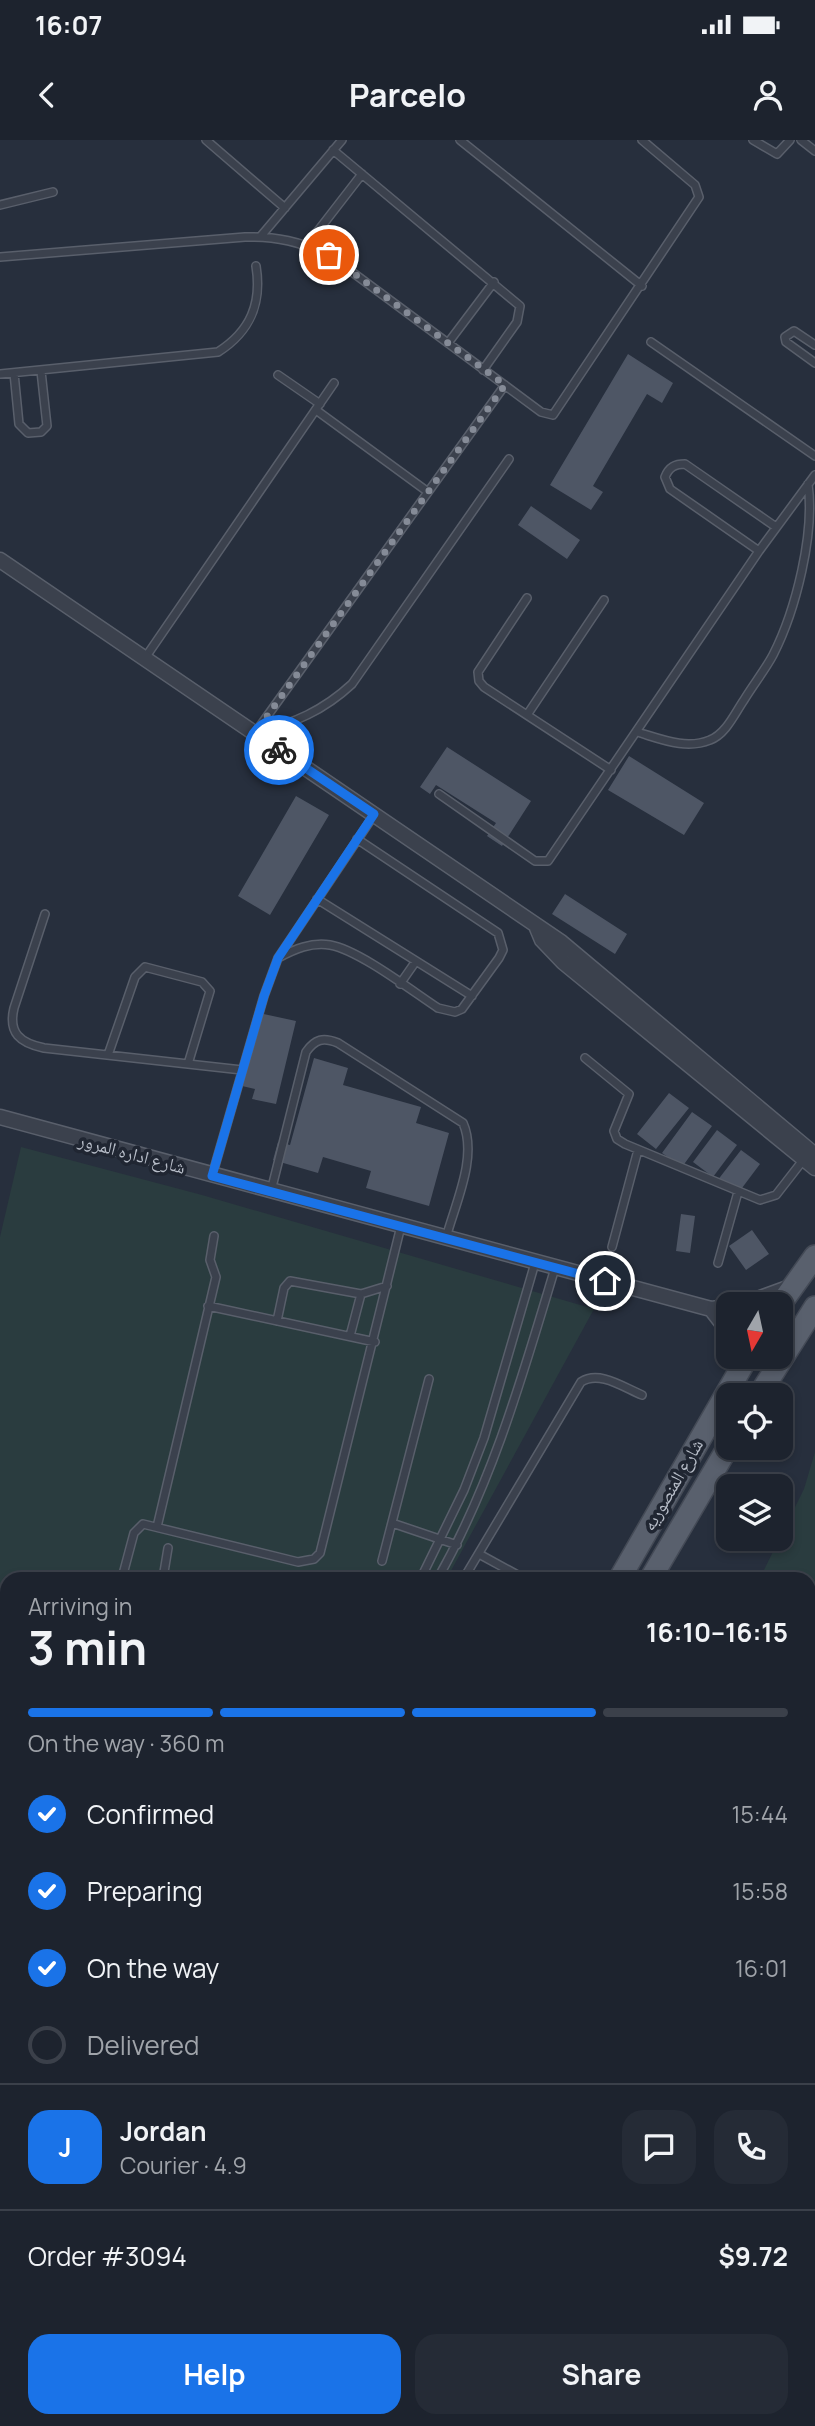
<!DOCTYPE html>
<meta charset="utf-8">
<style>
:root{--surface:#1d232e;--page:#252b36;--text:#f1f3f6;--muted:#a0a4aa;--line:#3b404a;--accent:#1a73e8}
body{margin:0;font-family:Manrope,"Noto Naskh Arabic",sans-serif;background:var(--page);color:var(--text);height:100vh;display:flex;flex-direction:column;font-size:26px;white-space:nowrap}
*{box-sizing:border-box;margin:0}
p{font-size:23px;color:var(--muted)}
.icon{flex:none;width:38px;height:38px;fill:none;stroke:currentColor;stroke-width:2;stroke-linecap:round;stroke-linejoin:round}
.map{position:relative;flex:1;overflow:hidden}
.sheet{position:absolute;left:0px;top:1432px;width:816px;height:856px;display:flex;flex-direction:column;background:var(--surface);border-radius:21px 21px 0 0;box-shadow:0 4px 10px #0003,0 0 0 2px var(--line)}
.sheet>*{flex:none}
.needle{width:46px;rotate:189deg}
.fabs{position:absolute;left:716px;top:1152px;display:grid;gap:14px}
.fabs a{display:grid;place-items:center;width:77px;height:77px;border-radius:14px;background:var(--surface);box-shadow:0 4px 10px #0003,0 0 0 2px var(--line);font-size:35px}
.pin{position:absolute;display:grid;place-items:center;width:60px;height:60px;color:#fff;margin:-30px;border:4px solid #fff;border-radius:50%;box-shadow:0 2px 7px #0007}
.courier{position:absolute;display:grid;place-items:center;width:70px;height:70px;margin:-35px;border:5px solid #1a73e8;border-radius:50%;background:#fff;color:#222;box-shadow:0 2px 9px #0007}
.headline em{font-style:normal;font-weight:700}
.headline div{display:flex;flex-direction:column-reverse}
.headline{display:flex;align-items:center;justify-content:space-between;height:119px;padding:0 28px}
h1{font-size:46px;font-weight:700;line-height:52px}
.bar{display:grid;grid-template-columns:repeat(4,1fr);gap:10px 7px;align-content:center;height:84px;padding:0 28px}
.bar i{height:9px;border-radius:5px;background:var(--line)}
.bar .active{background:var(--accent)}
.bar p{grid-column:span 4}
.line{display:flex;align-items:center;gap:18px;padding:0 28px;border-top:2px solid var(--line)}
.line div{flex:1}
.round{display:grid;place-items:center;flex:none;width:74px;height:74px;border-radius:21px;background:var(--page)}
ol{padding:0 28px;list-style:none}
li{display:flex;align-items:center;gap:21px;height:77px}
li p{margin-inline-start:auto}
li .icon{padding:7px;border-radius:50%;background:var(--accent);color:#fff;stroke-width:4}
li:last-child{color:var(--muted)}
li i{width:38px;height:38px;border:4px solid var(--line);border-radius:50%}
.primary-button{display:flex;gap:14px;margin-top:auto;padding:14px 28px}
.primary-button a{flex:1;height:80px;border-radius:21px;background:var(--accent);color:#fff;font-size:28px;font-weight:700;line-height:80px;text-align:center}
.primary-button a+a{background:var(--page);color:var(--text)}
.status{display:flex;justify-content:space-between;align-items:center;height:49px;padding:0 35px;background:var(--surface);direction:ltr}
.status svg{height:19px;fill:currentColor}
header{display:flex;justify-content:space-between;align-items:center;height:91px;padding:0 28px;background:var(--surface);font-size:32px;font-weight:700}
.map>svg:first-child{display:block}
.green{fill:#2a3c3f}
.building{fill:#4e5665}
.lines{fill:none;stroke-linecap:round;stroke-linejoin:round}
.service-casing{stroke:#595f6b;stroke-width:10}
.minor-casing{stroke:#595f6b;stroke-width:17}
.tertiary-casing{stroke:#595f6b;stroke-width:20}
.primary-casing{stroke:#444a56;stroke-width:24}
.service{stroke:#3b414d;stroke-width:7}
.minor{stroke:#3b414d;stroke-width:14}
.tertiary{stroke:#3b414d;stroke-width:18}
.primary{stroke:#59606d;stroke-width:21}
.done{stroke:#858b97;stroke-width:7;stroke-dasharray:0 12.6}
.route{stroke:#1a73e8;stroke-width:9}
.labels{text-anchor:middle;stroke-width:7;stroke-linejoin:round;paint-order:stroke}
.street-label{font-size:18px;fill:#b7bdc8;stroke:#202632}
</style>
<div class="status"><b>16:07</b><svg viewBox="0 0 49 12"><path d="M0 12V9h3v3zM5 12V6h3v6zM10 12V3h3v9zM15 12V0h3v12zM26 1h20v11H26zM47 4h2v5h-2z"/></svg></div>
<header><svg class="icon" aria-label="back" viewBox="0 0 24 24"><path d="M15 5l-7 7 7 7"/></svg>Parcelo<svg class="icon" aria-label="person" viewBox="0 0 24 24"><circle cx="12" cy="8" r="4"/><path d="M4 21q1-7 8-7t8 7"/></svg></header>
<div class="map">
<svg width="815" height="2286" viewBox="0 0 815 2286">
<rect width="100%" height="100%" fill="#272f3d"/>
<path class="green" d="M 21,1007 L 202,1055 L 594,1169 L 447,1438 L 7,1438 L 7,1931 L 0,1929 L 0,1097 Z
M 815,1312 L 815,2057 L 809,2058 L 808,1438 L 760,1438 L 804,1349 Z"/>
<path class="building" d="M 628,214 L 673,243 L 662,263 L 647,254 L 593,346 L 603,352 L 591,370 L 550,345 Z
M 531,366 L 580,400 L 567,419 L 518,385 Z
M 447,607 L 531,661 L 502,706 L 487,696 L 496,683 L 436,645 L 430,654 L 420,647 Z
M 629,616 L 704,663 L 684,695 L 608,650 Z
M 296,656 L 329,675 L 270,775 L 238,756 Z
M 565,754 L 627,794 L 615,814 L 552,774 Z
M 259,873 L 296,881 L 276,964 L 252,959 L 255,949 L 242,946 Z
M 314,918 L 348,928 L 343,945 L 421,967 L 416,983 L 449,993 L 429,1066 L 366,1048 L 371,1031 L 323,1017 L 318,1033 L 273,1020 L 278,1002 L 290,1005 Z
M 669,953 L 689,968 L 656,1009 L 637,994 Z
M 692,972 L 712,986 L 682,1027 L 662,1013 Z
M 717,990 L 737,1005 L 713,1037 L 693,1022 Z
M 741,1010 L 760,1024 L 736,1056 L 717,1041 Z
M 681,1074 L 695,1076 L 690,1113 L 676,1111 Z
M 752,1090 L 769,1114 L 746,1130 L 729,1106 Z
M 362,2280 L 428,2280 L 429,2286 L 363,2286 Z
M 708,2280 L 761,2280 L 762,2286 L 709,2286 Z"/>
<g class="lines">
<g class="service-casing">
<path id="service" d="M 206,0 L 285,68
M 460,0 L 642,146
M 753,0 L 777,14 L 790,0
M 801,0 L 815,11
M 333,10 L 520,166 L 517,182 L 483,230
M 0,65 L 53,52
M 261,96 L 342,0
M 307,105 L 362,34
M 0,117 L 245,97 C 276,96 301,102 329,115 L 541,272 L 553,275 L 699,57 L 695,45 L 642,0
M 651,202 L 815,316
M 448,203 L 494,142
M 815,205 L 794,191 L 785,197 L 786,202 L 815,223
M 14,233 L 19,284 L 28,293 L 41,292 L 47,286 L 41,231
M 0,234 L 218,212 C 251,191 262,163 256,126
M 278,235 L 320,264
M 316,270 L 428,352
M 759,411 L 670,349 L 665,337 C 669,327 675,324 685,324 L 776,387
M 527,458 L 478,532 L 479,541 L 484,547 L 611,630
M 145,518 L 334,243
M 527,575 L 604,460
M 637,592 C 661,599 686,610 710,600 C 726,594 735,573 744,560 C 753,545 765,530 773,515 C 796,470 815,393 808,344
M 255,593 L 505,245
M 256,593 C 294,583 323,571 352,544 L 509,319
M 439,654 L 535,721 L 548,721 L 759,411 L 815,335
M 317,759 L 472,856
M 45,774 L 14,868 C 8,893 20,903 44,908 L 242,930
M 278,818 C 295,809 311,802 330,805 C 359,810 412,851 438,868 L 455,872 L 462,869 L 499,818 L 503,810 L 498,793 L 357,699
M 400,844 L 416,821
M 108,915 L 135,837 L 145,827 L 202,842 L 210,851 L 188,924
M 585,918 L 629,954 L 614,991 L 617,999 L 625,1004 L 760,1060 L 776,1055 L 804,1019
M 212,1036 L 264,856 L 278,818 L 374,675
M 271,1051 L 306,912 C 315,899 323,897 338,903 L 463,983 C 478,1017 455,1064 446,1098
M 612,1107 L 638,1010
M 718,1123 L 738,1052
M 208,1166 L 375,1202
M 277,1181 L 284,1148 L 290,1141 L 361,1154 L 387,1146
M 350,1196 L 361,1154
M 392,1383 L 457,1405
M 157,1387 L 216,1137 L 210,1120 L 214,1096
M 479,1414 L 523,1438
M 382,1421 L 429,1239
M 122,1438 L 134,1393 L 143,1384 L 298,1422 L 314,1419 L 320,1413 L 401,1086
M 163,1438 L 168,1408
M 421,1438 L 464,1350 L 484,1298 L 535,1123
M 438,1438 C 493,1341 523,1234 555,1128
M 464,1438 L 581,1242 C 599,1230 623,1247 642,1255
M 0,1936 L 7,1908
M 0,2109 L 7,2111
M 436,2280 L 438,2286
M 504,2280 L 505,2286"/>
</g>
<g class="minor-casing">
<path id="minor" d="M 0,420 L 561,802 L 815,1015
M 537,788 L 542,800 L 563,822 L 815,1028
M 0,977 L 711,1169 L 728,1167
M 744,1164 L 793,1146
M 711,1169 L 728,1191
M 808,1905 L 815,1897
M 808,2214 L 815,2201
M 801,2280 L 802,2286
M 140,2286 L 141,2280"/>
</g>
<g class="tertiary-casing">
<path id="tertiary" d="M 0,1969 L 7,1972
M 0,1987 L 7,1989
M 327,2280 L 328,2286"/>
</g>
<g class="primary-casing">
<path id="primary" d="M 780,1165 L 815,1116
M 759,1255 L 815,1167
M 620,1438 L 748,1216
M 651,1438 L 728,1307"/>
</g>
<use href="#service" class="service"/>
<use href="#minor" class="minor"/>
<use href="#tertiary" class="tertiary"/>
<use href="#primary" class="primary"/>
</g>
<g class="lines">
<path class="done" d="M 279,610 L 255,593 L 505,245 L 329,115"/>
<path class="route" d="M 279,610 L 374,674 L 278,818 L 264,856 L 212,1036 L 605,1141"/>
</g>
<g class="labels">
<g class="street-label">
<text transform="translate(132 1014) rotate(15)" y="6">شارع اداره المرور</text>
<text transform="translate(673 1345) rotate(-60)" y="6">شارع المنصوريه</text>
</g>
</g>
</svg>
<div class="fabs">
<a><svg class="needle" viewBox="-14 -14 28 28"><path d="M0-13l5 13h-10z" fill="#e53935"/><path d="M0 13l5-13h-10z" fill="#a0a4aa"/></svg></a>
<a><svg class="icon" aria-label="locate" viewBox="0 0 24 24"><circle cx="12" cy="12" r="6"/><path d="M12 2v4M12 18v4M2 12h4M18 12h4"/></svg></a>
<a><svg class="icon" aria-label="layers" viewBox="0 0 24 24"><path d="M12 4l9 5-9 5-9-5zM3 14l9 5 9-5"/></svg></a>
</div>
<div class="pin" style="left:329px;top:115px;background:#ea580c"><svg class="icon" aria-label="bag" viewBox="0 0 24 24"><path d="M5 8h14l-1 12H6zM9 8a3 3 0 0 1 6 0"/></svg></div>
<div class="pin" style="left:605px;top:1141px;background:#1f2937"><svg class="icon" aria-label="home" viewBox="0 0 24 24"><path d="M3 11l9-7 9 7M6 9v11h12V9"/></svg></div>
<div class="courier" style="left:279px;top:610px"><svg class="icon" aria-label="bike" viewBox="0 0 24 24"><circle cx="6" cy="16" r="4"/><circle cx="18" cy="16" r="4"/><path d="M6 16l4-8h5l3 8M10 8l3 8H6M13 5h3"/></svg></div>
<section class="sheet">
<div class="headline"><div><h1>3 min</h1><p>Arriving in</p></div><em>16:10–16:15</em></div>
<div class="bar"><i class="active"></i><i class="active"></i><i class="active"></i><i></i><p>On the way · 360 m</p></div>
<ol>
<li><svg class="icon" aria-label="check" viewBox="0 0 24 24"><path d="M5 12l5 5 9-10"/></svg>Confirmed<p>15:44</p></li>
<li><svg class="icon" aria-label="check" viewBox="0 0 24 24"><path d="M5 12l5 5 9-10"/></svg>Preparing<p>15:58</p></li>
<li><svg class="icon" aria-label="check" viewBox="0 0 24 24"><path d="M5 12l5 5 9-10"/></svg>On the way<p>16:01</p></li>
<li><i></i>Delivered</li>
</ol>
<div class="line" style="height:126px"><b class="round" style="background:var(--accent);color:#fff">J</b><div><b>Jordan</b><p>Courier · 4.9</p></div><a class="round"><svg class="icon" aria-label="chat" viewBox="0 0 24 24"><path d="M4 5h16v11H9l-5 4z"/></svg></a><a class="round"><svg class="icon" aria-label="phone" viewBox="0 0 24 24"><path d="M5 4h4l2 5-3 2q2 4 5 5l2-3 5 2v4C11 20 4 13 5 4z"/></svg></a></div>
<div class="line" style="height:91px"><div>Order #3094</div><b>$9.72</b></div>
<div class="primary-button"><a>Help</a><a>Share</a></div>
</section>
</div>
